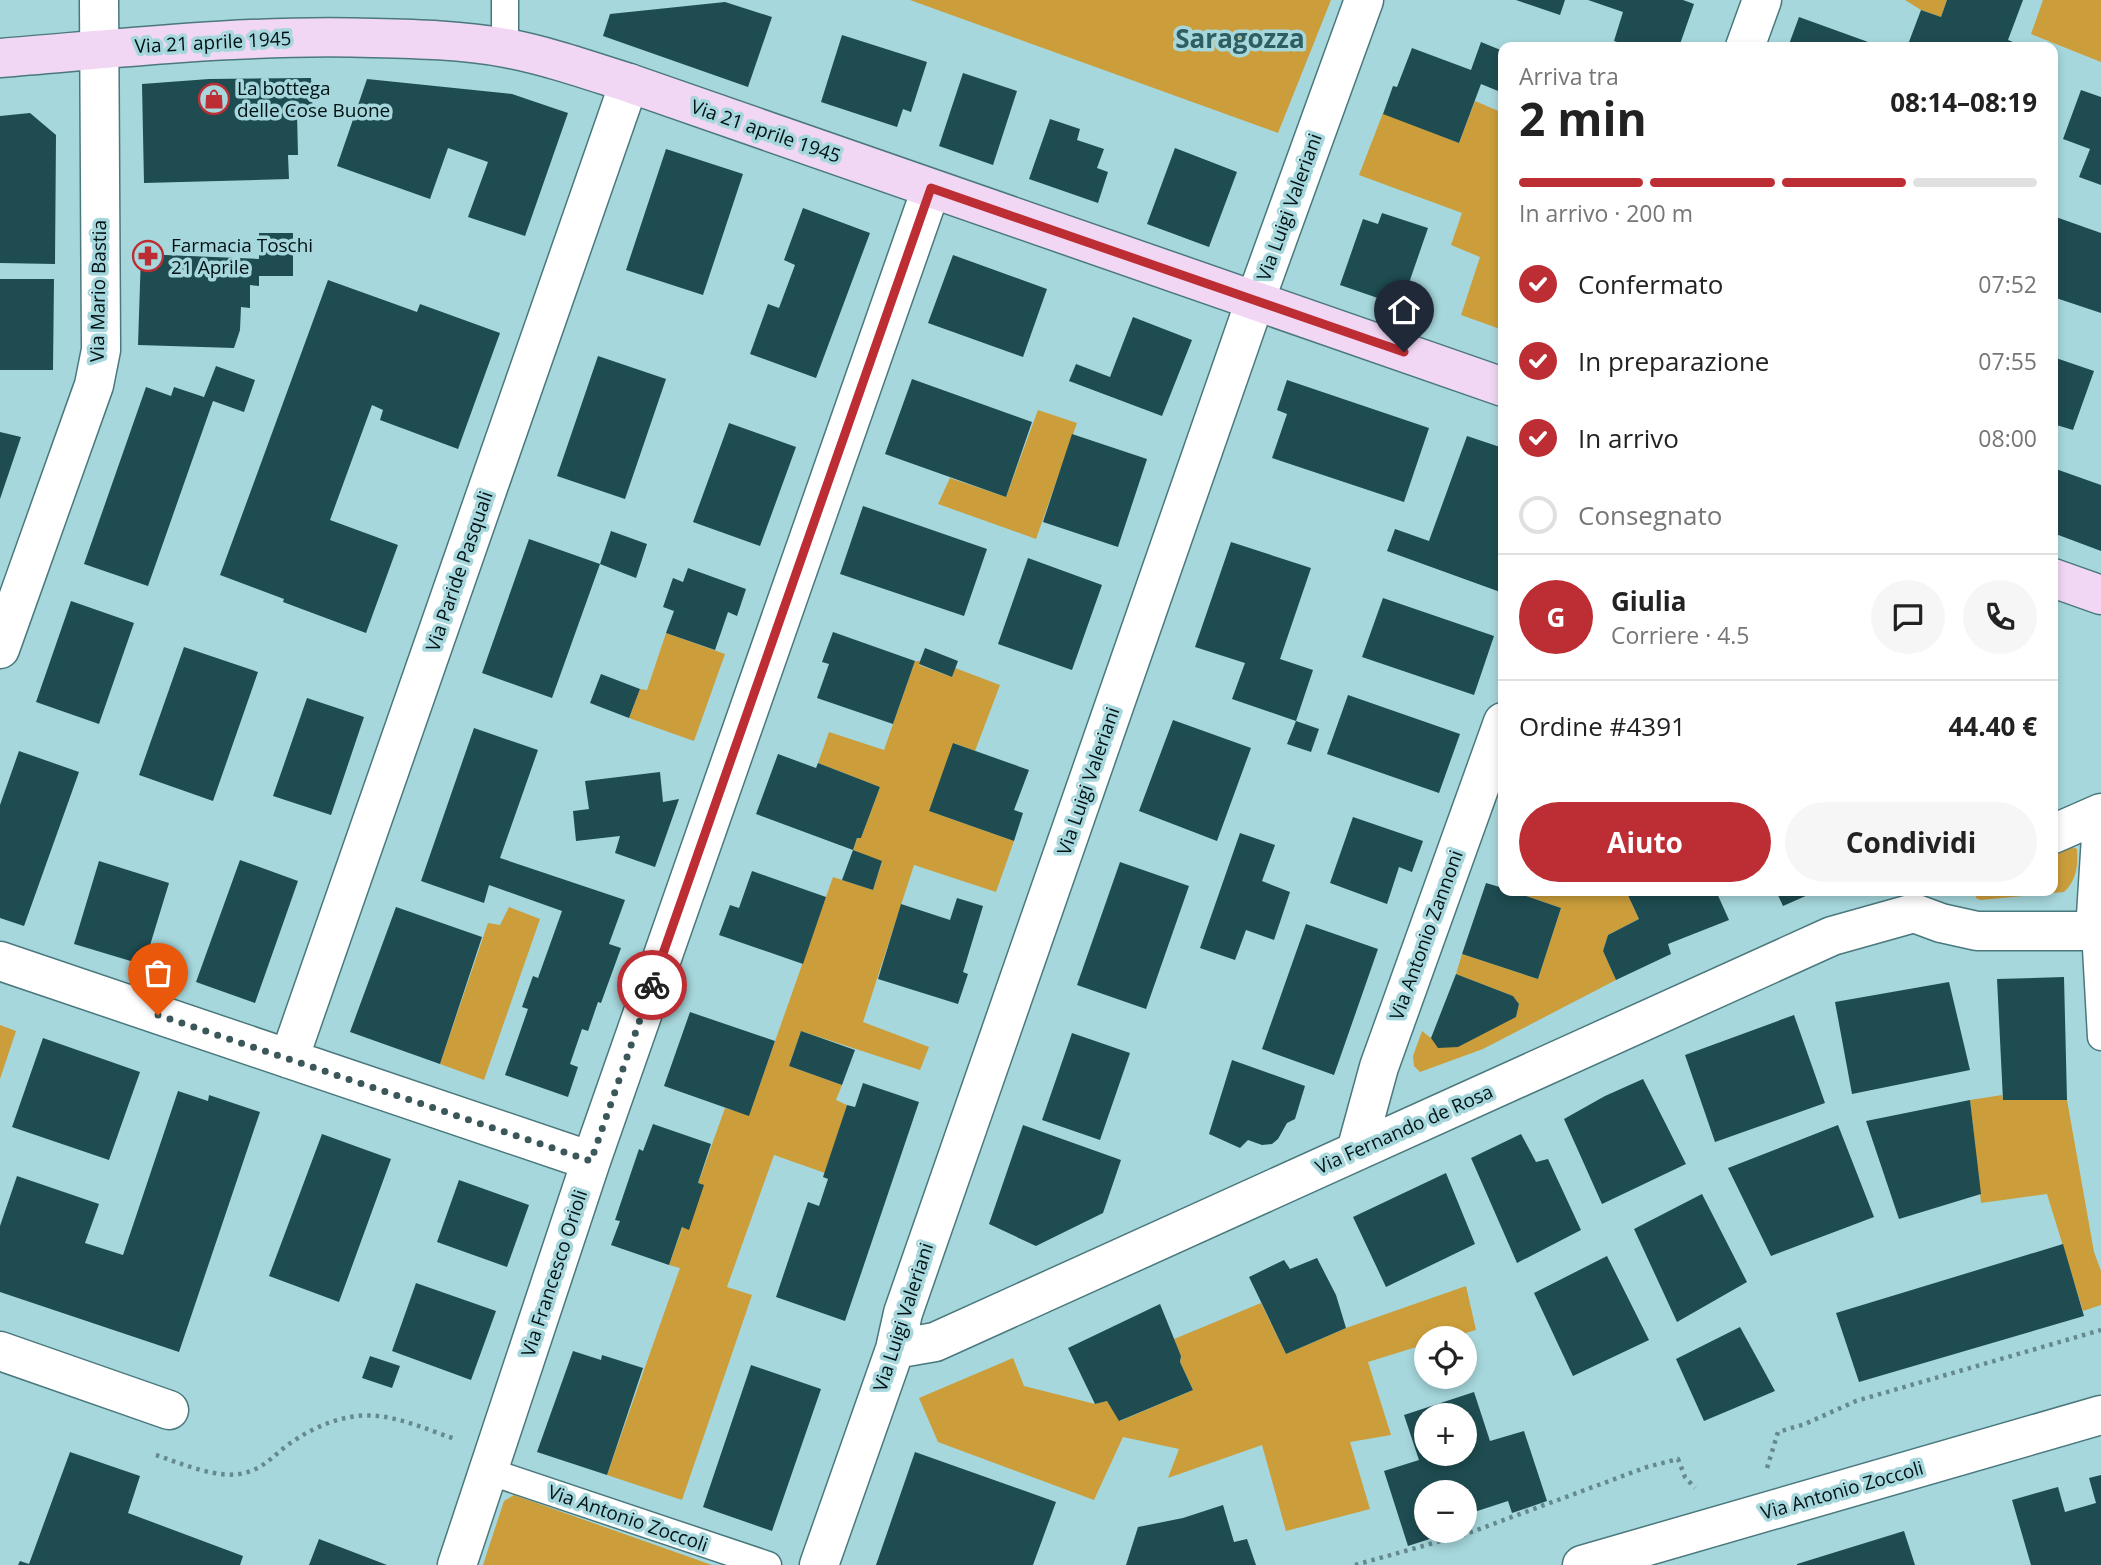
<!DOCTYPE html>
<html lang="it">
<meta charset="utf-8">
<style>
:root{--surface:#fff;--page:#f6f6f6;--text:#222;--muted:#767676;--line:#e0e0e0;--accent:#bd2e34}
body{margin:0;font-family:"Open Sans",sans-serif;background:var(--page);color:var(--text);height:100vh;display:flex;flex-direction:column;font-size:26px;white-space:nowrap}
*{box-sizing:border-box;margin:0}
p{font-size:23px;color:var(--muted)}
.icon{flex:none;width:38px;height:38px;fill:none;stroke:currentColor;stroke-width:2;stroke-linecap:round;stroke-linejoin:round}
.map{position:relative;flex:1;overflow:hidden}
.details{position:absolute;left:1498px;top:42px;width:560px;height:854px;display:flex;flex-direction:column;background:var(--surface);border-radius:14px;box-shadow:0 4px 10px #0003}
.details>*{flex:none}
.tools{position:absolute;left:1414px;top:1326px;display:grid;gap:14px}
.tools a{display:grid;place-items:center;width:63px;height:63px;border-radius:50%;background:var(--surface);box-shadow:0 4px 10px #0003;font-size:35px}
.pin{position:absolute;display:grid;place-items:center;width:60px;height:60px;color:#fff;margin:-72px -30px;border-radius:50% 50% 50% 0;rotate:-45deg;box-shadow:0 0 7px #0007}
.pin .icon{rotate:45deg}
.courier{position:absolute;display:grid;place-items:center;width:70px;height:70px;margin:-35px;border:5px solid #bd2e34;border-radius:50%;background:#fff;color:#222;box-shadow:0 2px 9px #0007}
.overview em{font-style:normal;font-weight:700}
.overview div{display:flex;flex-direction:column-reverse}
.overview{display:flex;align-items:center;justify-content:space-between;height:119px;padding:0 21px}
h1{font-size:46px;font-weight:700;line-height:52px}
.bar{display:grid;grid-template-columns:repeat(4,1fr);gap:10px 7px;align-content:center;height:84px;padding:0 21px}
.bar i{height:9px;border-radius:5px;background:var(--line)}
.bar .selected{background:var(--accent)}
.bar p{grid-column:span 4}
.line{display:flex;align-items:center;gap:18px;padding:0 21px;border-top:2px solid var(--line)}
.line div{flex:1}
.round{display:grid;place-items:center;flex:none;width:74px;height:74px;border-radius:37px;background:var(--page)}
ol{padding:0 21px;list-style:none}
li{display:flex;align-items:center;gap:21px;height:77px}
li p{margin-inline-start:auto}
li .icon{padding:7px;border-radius:50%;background:var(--accent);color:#fff;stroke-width:4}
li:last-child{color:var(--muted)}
li i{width:38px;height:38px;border:4px solid var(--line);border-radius:50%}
.button{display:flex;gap:14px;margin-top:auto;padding:14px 21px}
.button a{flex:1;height:80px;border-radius:42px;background:var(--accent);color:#fff;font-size:28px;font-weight:700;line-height:80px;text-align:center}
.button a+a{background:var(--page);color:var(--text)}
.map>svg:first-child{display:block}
.green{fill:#cb9e3b}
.building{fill:#1e4c51;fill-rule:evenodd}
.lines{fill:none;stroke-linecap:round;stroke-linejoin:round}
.lane-casing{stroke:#4a787d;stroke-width:29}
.street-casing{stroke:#4a787d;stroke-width:41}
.secondary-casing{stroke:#4a787d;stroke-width:41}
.path{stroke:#65898d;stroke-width:4.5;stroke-dasharray:3.5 5;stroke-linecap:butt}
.lane{stroke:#fff;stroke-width:26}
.street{stroke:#fff;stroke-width:38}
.secondary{stroke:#f2d7f5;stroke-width:38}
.done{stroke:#3b575a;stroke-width:7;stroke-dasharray:0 12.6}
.route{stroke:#bd2e34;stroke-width:9}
.labels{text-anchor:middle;stroke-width:7;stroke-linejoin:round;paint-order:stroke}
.street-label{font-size:19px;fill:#021214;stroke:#a6d7dc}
.poi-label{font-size:19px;fill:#021214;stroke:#a6d7dc;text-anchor:start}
.district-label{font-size:26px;font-weight:bold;fill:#2f5d61;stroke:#a6d7dc}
</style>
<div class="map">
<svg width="2101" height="1565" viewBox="0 0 2101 1565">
<rect width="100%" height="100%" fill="#a6d7dc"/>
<path class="green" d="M 910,0 L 1331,0 L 1278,133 Z
M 1905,0 L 1947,0 L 1941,17 L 1921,10 Z
M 2043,0 L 2101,0 L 2101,62 L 2031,34 Z
M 1475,101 L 1503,113 L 1503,330 L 1461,315 L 1480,257 L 1451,245 L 1462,213 L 1359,175 L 1383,113 L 1459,143 Z
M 1038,410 L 1077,423 L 1036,539 L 938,504 L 950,478 L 1006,497 Z
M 666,633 L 725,654 L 694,741 L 629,718 L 640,689 L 647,690 Z
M 915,661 L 920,661 L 919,665 L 952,677 L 955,668 L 1000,685 L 975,751 L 954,743 L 929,811 L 1014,841 L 996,892 L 914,865 L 863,1022 L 929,1047 L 920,1070 L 801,1031 L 789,1066 L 842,1085 L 836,1100 L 847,1105 L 825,1173 L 774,1155 L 727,1287 L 752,1295 L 682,1500 L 607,1475 L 680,1268 L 669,1265 L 725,1108 L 749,1115 L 833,877 L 873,890 L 882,862 L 853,850 L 857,838 L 861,838 L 880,787 L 818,763 L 829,732 L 884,750 Z
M 2068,845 L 2077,849 C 2078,865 2077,880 2064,892 L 1981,900 L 1976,898 L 1976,891 L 2053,891 L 2053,852 Z
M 1512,891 L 1626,891 L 1639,919 L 1608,935 L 1603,951 L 1616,980 L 1483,1049 L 1420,1072 L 1414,1066 L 1413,1056 L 1422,1031 L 1431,1038 L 1516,1017 L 1519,1004 L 1513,996 L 1456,974 L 1462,954 L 1538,979 L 1561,908 Z
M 509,907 L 540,919 L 484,1080 L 440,1064 L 488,923 L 500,925 Z
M 0,1025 L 16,1031 L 0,1079 Z
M 2002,1095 L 2003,1100 L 2067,1100 L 2094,1252 L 2101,1271 L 2101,1305 L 2083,1311 L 2047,1194 L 1981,1203 L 1970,1100 Z
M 1466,1286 L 1476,1330 L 1446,1339 L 1426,1339 L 1426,1344 L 1368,1362 L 1391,1435 L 1350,1442 L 1370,1509 L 1286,1531 L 1262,1445 L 1168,1478 L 1179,1449 L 1123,1437 L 1094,1500 L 938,1442 L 919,1398 L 1013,1358 L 1024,1386 L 1095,1404 L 1107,1401 L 1120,1421 L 1193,1390 L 1180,1362 L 1181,1356 L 1174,1339 L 1261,1303 L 1286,1354 L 1346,1328 Z
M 514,1495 L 712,1565 L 483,1565 L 504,1501 Z"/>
<path class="building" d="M 1516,0 L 1565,0 L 1560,15 Z
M 1588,0 L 1683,0 L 1694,4 L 1679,47 L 1633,47 L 1614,41 L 1623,12 Z
M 1947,0 L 2023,0 L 2008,40 L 2026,47 L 1907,47 L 1921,10 L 1941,17 Z
M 725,2 L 772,17 L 748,87 L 603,36 L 610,14 Z
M 1799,17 L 1882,47 L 1788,47 Z
M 842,35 L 927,62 L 911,112 L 903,109 L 897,127 L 821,102 Z
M 1481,42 L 1503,51 L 1503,93 L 1481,84 L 1459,143 L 1383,114 L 1393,86 L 1397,87 L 1412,48 L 1471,70 Z
M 963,73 L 1017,91 L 993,165 L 939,146 Z
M 311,78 L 313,113 L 297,114 L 298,155 L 288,155 L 289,179 L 144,183 L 142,84 L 209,79 Z
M 367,79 L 512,94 L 568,113 L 525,236 L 468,217 L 488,162 L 448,148 L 430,199 L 337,166 Z
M 2081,90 L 2101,97 L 2101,185 L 2079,177 L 2090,149 L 2063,139 Z
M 30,113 L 56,135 L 55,264 L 0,263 L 0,116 Z
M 1050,119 L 1080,129 L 1077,140 L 1104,149 L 1097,168 L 1108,172 L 1098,203 L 1029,179 Z
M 1175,148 L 1237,172 L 1209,247 L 1147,224 Z
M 666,149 L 743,174 L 703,295 L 626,270 Z
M 803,208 L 870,233 L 816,378 L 750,354 L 768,304 L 779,308 L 795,265 L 784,260 Z
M 1382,213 L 1428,228 L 1401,306 L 1340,285 L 1363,219 L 1378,224 Z
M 2053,216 L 2101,233 L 2101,313 L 2053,297 Z
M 259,233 L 293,233 L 293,276 L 259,276 L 259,286 L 250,285 L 250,308 L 241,307 L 240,330 L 234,348 L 138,345 L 141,254 L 259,259 Z
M 953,255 L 1047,289 L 1023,357 L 928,323 Z
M 0,279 L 54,279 L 53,370 L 0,370 Z
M 328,280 L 417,312 L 420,304 L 500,333 L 458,449 L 380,420 L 383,410 L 372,405 L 330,520 L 398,545 L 366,633 L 283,602 L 284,599 L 220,575 Z
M 1133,317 L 1192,340 L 1162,416 L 1069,381 L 1076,364 L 1110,377 Z
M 598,356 L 666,379 L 625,499 L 557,476 Z
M 2053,357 L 2094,371 L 2073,430 L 2053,424 Z
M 216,366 L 255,380 L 244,412 L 213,401 L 148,586 L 84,564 L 146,387 L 171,396 L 174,387 L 204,397 Z
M 912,379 L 1032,422 L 1006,497 L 885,454 Z
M 1287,380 L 1429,428 L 1404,502 L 1272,458 L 1287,414 L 1277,410 Z
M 729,423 L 796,447 L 760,546 L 693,522 Z
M 0,432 L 21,437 L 0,499 Z
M 1072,434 L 1147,459 L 1118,547 L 1043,522 Z
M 1467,436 L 1503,448 L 1503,593 L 1387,551 L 1395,529 L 1429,541 Z
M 2053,468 L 2101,485 L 2101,551 L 2053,533 Z
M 863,506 L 987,549 L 964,616 L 840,574 Z
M 611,531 L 647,544 L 636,578 L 600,564 Z
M 529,539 L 600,564 L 552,698 L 482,673 Z
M 1231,542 L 1311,568 L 1280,659 L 1313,670 L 1296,721 L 1232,699 L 1245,663 L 1195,647 Z
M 1028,558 L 1102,585 L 1072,670 L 998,644 Z
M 688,568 L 746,589 L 737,616 L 728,612 L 715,650 L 666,633 L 674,611 L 663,607 L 673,578 L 683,582 Z
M 1383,598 L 1494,636 L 1474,695 L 1362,657 Z
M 71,601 L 134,623 L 99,724 L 36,702 Z
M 833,632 L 915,661 L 893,724 L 817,698 L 829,664 L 822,662 Z
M 184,647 L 258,672 L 213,801 L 139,775 Z
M 925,648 L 958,661 L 952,677 L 919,664 Z
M 601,674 L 640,689 L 629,718 L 590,703 Z
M 1348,695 L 1460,734 L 1439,793 L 1327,754 Z
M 307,698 L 364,717 L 331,815 L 273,796 Z
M 1173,720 L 1251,748 L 1217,841 L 1139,811 Z
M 1296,721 L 1319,729 L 1311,752 L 1287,744 Z
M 474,728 L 538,750 L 500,858 L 625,900 L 609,944 L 621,948 L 601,1003 L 598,1002 L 588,1031 L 582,1029 L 570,1064 L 578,1067 L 568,1097 L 505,1075 L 528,1009 L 522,1007 L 533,976 L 538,978 L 562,911 L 489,885 L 484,903 L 421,881 Z
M 953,743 L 1029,770 L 1014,810 L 1023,813 L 1014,841 L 929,811 Z
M 19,751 L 79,772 L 24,926 L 0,918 L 0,805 Z
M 778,754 L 816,768 L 818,763 L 880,787 L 861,838 L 857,838 L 853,850 L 756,814 Z
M 660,772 L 663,802 L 679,799 L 655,867 L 615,853 L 620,836 L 576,841 L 573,811 L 589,809 L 585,781 Z
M 1353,817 L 1423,841 L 1412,872 L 1399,867 L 1387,904 L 1330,883 Z
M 1240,833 L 1275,845 L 1262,881 L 1290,892 L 1274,940 L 1246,930 L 1235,960 L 1200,948 Z
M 853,850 L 882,861 L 873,890 L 842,880 Z
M 240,860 L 298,881 L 255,1003 L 196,982 Z
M 99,861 L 169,883 L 144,965 L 74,944 Z
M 1120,862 L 1189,886 L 1146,1009 L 1077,985 Z
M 752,871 L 826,897 L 803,964 L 719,935 L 730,905 L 739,908 Z
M 1486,883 L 1503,888 L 1503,891 L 1512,891 L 1561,908 L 1538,979 L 1462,954 Z
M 1626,891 L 1716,891 L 1729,920 L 1668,944 L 1671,954 L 1616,980 L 1603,951 L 1608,935 L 1639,919 Z
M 1776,891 L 1817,891 L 1783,906 Z
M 957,898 L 983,906 L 963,972 L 968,974 L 958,1004 L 878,979 L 901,904 L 950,920 Z
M 396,907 L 482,937 L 440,1064 L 350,1032 Z
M 1306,924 L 1378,949 L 1334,1075 L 1262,1049 Z
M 1456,974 L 1513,996 L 1519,1004 L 1516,1017 L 1458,1047 L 1438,1048 L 1431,1038 Z
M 2064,977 L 2067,1100 L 2003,1100 L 1997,979 Z
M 1949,982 L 1970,1070 L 1852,1094 L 1835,1002 Z
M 690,1012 L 775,1041 L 749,1116 L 664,1086 Z
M 1794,1015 L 1825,1103 L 1715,1142 L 1685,1055 Z
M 801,1031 L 855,1050 L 842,1085 L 789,1066 Z
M 1072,1033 L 1130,1053 L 1100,1140 L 1042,1120 Z
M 43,1038 L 140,1072 L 109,1160 L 12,1127 Z
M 1232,1060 L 1305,1086 L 1295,1119 L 1287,1123 L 1278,1139 L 1272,1144 L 1262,1145 L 1248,1140 L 1240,1148 L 1209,1134 Z
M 1643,1079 L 1686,1164 L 1602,1204 L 1564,1119 L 1605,1096 Z
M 863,1083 L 919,1102 L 845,1321 L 776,1297 L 808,1202 L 819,1206 L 828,1179 L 823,1177 L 847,1105 L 855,1107 Z
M 178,1091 L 208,1101 L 209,1095 L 260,1112 L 179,1352 L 0,1292 L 0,1226 L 17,1176 L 99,1204 L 85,1243 L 123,1255 Z
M 1970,1100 L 1981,1194 L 1899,1219 L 1866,1121 Z
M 653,1124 L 711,1144 L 698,1183 L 704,1185 L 689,1230 L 682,1227 L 669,1265 L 611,1245 L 620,1221 L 615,1220 L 639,1149 L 643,1151 Z
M 1023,1125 L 1121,1160 L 1103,1213 L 1036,1246 L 989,1224 Z
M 1838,1125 L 1874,1217 L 1771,1256 L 1728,1168 Z
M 322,1134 L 391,1159 L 339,1302 L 269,1276 Z
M 1521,1134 L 1536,1162 L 1548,1159 L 1581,1230 L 1517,1263 L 1471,1158 Z
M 1446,1173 L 1475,1244 L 1386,1287 L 1353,1217 Z
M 459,1180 L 529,1205 L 507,1267 L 437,1242 Z
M 1702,1194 L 1747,1282 L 1677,1322 L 1634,1229 Z
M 2063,1244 L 2084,1316 L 1859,1382 L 1836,1313 Z
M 1607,1256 L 1649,1340 L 1573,1376 L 1534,1293 Z
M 1317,1258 L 1336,1295 L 1346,1328 L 1286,1354 L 1249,1277 L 1284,1260 L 1290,1269 Z
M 416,1283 L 496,1311 L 471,1380 L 392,1351 Z
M 1160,1304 L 1181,1356 L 1180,1362 L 1193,1390 L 1119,1421 L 1107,1401 L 1095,1404 L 1068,1348 Z
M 1740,1327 L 1775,1391 L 1704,1421 L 1676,1359 Z
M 573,1351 L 601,1360 L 602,1355 L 643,1368 L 607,1475 L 537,1452 Z
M 370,1356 L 400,1366 L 392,1388 L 362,1378 Z
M 751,1365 L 821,1389 L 772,1531 L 703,1507 Z
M 1474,1392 L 1490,1441 L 1524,1431 L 1547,1501 L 1512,1513 L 1508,1501 L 1465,1515 L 1465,1493 L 1426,1493 L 1426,1531 L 1441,1531 L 1442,1535 L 1408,1546 L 1384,1471 L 1419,1460 L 1404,1415 ZM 1426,1416 L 1465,1416 L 1465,1454 L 1426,1454 Z
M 70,1452 L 140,1476 L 128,1513 L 243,1556 L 240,1565 L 18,1565 L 20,1561 L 29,1564 Z
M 915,1452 L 1056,1502 L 1033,1565 L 876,1565 Z
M 2101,1475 L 2101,1565 L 2031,1565 L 2012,1500 L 2058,1487 L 2065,1512 L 2096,1503 L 2089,1478 Z
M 1223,1505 L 1234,1542 L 1247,1539 L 1256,1565 L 1126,1565 L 1138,1527 L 1183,1518 Z
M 1904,1531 L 1915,1565 L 1797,1565 L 1797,1564 Z
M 319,1539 L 387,1565 L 309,1565 Z"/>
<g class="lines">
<g class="lane-casing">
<path id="lane" d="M 505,48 L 505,0
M 2095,931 L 2101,1037
M 488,1471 L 768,1565"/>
</g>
<g class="street-casing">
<path id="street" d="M 1745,47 L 1762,0
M 0,649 L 94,385 L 101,350 L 99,0
M 2053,834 L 2101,813
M 0,961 L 591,1161
M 289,1059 L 629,83
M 1356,1151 L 1379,1067 L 1503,722
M 895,1349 L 935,1342 L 1832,936 L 1914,913 L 1941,923 L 1977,931 L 2095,931 L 2101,837
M 0,1351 L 169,1410
M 457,1565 L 591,1161 L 931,189
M 819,1565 L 895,1349 L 903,1313 L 1255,301 L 1364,0
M 1582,1565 L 2101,1415"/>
</g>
<g class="secondary-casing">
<path id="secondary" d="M 0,58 C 124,48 248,34 373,38 C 417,39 462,40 506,48 C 548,56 588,70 629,83 L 1503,387
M 2053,578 L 2101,595"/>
</g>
<path class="path" d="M 156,1455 C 180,1463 219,1480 244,1473 C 263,1469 274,1455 289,1444 C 309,1430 332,1419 357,1416 C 390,1412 425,1429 455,1439
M 1767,1468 L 1778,1432 L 1805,1424 L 1856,1401 L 2101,1330
M 1355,1565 L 1466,1534 L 1647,1467 L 1678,1459 L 1685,1477 L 1695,1488"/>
<use href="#lane" class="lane"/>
<use href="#street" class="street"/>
<use href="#secondary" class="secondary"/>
</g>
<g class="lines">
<path class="done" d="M 158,1015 L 591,1161 L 652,985"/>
<path class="route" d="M 652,985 L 931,188 L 1404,352"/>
</g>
<defs>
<g id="shop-ring" transform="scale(1.575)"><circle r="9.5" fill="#a6d7dc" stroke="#bd2e34" stroke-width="1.5"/><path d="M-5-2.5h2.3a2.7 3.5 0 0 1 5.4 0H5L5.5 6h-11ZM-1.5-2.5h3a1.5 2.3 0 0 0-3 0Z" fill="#bd2e34"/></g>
<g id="pharmacy-ring" transform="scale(1.575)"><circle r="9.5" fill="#a6d7dc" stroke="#bd2e34" stroke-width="1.5"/><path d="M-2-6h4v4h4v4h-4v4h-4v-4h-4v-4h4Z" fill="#bd2e34"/></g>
</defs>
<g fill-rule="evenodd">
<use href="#shop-ring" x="214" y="99"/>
<use href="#pharmacy-ring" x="148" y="256"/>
</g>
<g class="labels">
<g class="street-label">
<text transform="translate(213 42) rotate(-3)" y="7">Via 21 aprile 1945</text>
<text transform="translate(766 131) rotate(19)" y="7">Via 21 aprile 1945</text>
<text transform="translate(1289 207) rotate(-70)" y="7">Via Luigi Valeriani</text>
<text transform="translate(98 291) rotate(-89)" y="7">Via Mario Bastia</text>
<text transform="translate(459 571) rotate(-71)" y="7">Via Paride Pasquali</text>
<text transform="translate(1088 781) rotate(-71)" y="7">Via Luigi Valeriani</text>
<text transform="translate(1426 935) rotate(-70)" y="7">Via Antonio Zannoni</text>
<text transform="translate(1404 1129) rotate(-24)" y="7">Via Fernando de Rosa</text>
<text transform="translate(554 1273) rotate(-72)" y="7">Via Francesco Orioli</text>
<text transform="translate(903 1317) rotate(-72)" y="7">Via Luigi Valeriani</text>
<text transform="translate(1842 1490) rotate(-16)" y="7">Via Antonio Zoccoli</text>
<text transform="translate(628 1518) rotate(19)" y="7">Via Antonio Zoccoli</text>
</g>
<g class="poi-label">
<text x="237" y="95">La bottega<tspan x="237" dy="22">delle Cose Buone</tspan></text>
<text x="171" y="252">Farmacia Toschi<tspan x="171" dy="22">21 Aprile</tspan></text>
</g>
<g class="district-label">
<text x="1240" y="48">Saragozza</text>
</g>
</g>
</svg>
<div class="tools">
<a><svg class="icon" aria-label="locate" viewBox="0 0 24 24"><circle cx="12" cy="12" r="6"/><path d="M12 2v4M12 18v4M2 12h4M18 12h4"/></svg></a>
<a>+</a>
<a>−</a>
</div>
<div class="pin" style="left:158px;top:1015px;background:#ea580c"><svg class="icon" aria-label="bag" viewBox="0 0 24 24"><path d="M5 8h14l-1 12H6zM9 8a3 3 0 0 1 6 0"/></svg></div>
<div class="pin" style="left:1404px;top:352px;background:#1f2937"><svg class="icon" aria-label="home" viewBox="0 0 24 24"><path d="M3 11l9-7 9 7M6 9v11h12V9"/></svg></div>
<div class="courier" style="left:652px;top:985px"><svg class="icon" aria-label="bike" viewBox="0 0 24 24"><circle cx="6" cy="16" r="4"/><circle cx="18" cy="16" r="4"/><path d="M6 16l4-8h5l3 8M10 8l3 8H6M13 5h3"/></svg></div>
<section class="details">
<div class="overview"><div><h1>2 min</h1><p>Arriva tra</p></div><em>08:14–08:19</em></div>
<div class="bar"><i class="selected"></i><i class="selected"></i><i class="selected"></i><i></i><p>In arrivo · 200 m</p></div>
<ol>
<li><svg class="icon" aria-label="check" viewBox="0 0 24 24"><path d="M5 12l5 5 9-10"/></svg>Confermato<p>07:52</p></li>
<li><svg class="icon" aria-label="check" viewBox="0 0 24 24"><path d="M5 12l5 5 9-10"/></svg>In preparazione<p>07:55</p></li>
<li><svg class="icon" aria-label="check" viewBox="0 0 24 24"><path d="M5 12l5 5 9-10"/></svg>In arrivo<p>08:00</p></li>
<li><i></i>Consegnato</li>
</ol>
<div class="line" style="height:126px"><b class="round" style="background:var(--accent);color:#fff">G</b><div><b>Giulia</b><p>Corriere · 4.5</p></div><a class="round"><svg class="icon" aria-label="chat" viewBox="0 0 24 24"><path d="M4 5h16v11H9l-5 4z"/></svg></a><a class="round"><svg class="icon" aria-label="phone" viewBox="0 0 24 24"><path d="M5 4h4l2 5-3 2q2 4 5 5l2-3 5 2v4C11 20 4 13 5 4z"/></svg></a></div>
<div class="line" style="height:91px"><div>Ordine #4391</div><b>44.40 €</b></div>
<div class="button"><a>Aiuto</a><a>Condividi</a></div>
</section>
</div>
